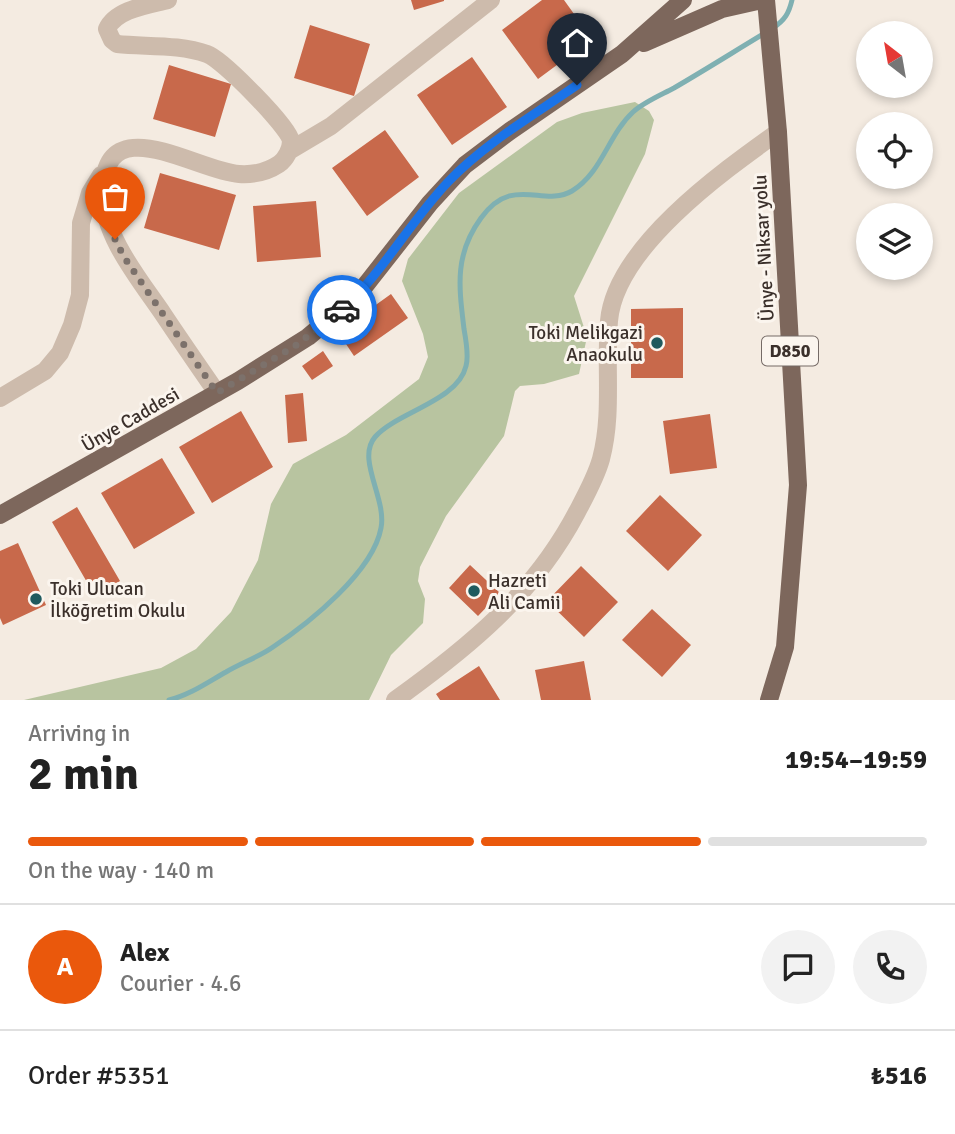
<!DOCTYPE html>
<meta charset="utf-8">
<style>
:root{--surface:#fff;--page:#f2f2f2;--text:#222;--muted:#767676;--line:#e0e0e0;--accent:#ea580c}
body{margin:0;font-family:Signika,sans-serif;background:var(--page);color:var(--text);height:100vh;display:flex;flex-direction:column;font-size:26px;white-space:nowrap}
*{box-sizing:border-box;margin:0}
p{font-size:23px;color:var(--muted)}
.icon{flex:none;width:38px;height:38px;fill:none;stroke:currentColor;stroke-width:2;stroke-linecap:round;stroke-linejoin:round}
.map{position:relative;height:700px;overflow:hidden}
.details{display:flex;flex-direction:column;background:var(--surface);flex:1}
.details>*{flex:none}
.needle{width:46px;rotate:329deg}
.fabs{position:absolute;left:856px;top:21px;display:grid;gap:14px}
.fabs a{display:grid;place-items:center;width:77px;height:77px;border-radius:50%;background:var(--surface);box-shadow:0 4px 10px #0003;font-size:35px}
.pin{position:absolute;display:grid;place-items:center;width:60px;height:60px;color:#fff;margin:-72px -30px;border-radius:50% 50% 50% 0;rotate:-45deg;box-shadow:0 0 7px #0007}
.pin .icon{rotate:45deg}
.courier{position:absolute;display:grid;place-items:center;width:70px;height:70px;margin:-35px;border:5px solid #1a73e8;border-radius:50%;background:#fff;color:#222;box-shadow:0 2px 9px #0007}
.overview em{font-style:normal;font-weight:700}
.overview div{display:flex;flex-direction:column-reverse}
.overview{display:flex;align-items:center;justify-content:space-between;height:119px;padding:0 28px}
h1{font-size:46px;font-weight:700;line-height:52px}
.bar{display:grid;grid-template-columns:repeat(4,1fr);gap:10px 7px;align-content:center;height:84px;padding:0 28px}
.bar i{height:9px;border-radius:5px;background:var(--line)}
.bar .active{background:var(--accent)}
.bar p{grid-column:span 4}
.line{display:flex;align-items:center;gap:18px;padding:0 28px;border-top:2px solid var(--line)}
.line div{flex:1}
.round{display:grid;place-items:center;flex:none;width:74px;height:74px;border-radius:37px;background:var(--page)}
.map>svg:first-child{display:block}
.green{fill:#b8c4a0}
.lines{fill:none;stroke-linecap:round;stroke-linejoin:round}
.stream{stroke:#7fb0b2;stroke-width:5}
.building{fill:#c8694b}
.minor{stroke:#cdbbac;stroke-width:18}
.major{stroke:#7d675c;stroke-width:18}
.done{stroke:#7c716b;stroke-width:7;stroke-dasharray:0 12.6}
.route{stroke:#1a73e8;stroke-width:9}
.poi-dot{fill:#1f5a5e;stroke:#fbf5ee;stroke-width:2.5}
.labels{text-anchor:middle;stroke-width:6;stroke-linejoin:round;paint-order:stroke}
.shield{fill:#fbf5ee;stroke:#756b66;stroke-width:2}
.shield-label{font-size:18px;font-weight:bold;fill:#3b302b}
.street-label{font-size:19px;fill:#3b302b;stroke:#fbf5ee}
.poi-label{font-size:19px;fill:#3b302b;stroke:#fbf5ee;text-anchor:start}
</style>
<div class="map">
<svg width="955" height="700" viewBox="0 0 955 700">
<rect width="100%" height="100%" fill="#f4ebe1"/>
<path class="green" d="M 635,102 L 649,111 L 654,120 L 645,154 L 574,296 L 587,337 L 579,374 L 544,384 L 520,386 L 515,391 L 504,436 L 446,516 L 420,567 L 418,581 L 425,599 L 423,623 L 391,655 L 369,700 L 24,700 L 161,668 L 196,649 L 231,612 L 258,560 L 271,504 L 293,464 L 346,435 L 419,379 L 428,357 L 423,334 L 402,281 L 408,259 L 459,193 L 557,122 L 582,113 Z"/>
<g class="lines">
<path class="stream" d="M 773,28 C 785,20 789,13 792,0
M 169,700 C 190,695 208,682 226,672 C 241,663 259,657 273,647 C 309,623 373,572 381,528 C 387,499 356,459 375,437 C 397,412 458,401 466,366 C 469,356 466,340 464,329 C 459,287 454,255 481,218 C 513,174 543,208 572,191 C 602,173 608,135 633,112 C 644,102 661,95 674,88 C 705,70 735,51 765,33"/>
</g>
<path class="building" d="M 411,0 L 444,0 L 444,1 L 414,10 Z
M 542,0 L 564,0 L 592,39 L 538,79 L 502,30 Z
M 310,25 L 370,44 L 354,96 L 294,78 Z
M 472,57 L 507,107 L 452,145 L 417,95 Z
M 169,65 L 231,84 L 215,137 L 153,119 Z
M 385,130 L 419,177 L 367,216 L 332,168 Z
M 160,173 L 236,195 L 219,250 L 144,228 Z
M 316,201 L 321,257 L 257,262 L 253,206 Z
M 391,294 L 408,318 L 354,356 L 338,332 Z
M 683,308 L 683,378 L 631,378 L 631,309 Z
M 323,351 L 333,366 L 312,380 L 302,366 Z
M 303,393 L 307,441 L 288,443 L 285,395 Z
M 241,411 L 273,467 L 212,503 L 179,447 Z
M 710,414 L 717,468 L 670,474 L 663,421 Z
M 162,458 L 195,513 L 134,549 L 101,493 Z
M 660,495 L 702,535 L 668,571 L 626,531 Z
M 77,507 L 120,581 L 95,596 L 52,522 Z
M 18,543 L 46,605 L 3,625 L 0,618 L 0,551 Z
M 470,565 L 500,593 L 478,616 L 449,588 Z
M 581,566 L 618,602 L 584,637 L 547,601 Z
M 652,609 L 691,645 L 662,677 L 622,640 Z
M 584,661 L 591,700 L 541,700 L 535,670 Z
M 479,666 L 500,700 L 440,700 L 436,694 Z"/>
<g class="lines">
<path class="minor" d="M 168,0 C 149,5 116,9 107,29 L 112,40 L 117,44 C 146,47 179,44 207,54 C 222,59 289,127 291,141 C 291,149 286,159 279,164 C 267,172 254,175 239,174 C 196,171 104,106 103,192 C 102,235 140,280 163,314 C 181,341 199,367 217,393
M 289,151 L 331,126 L 491,0
M 0,398 L 45,371 L 60,353 L 72,325 L 80,295 L 81,223 L 90,193 L 101,175
M 395,700 C 469,647 534,594 577,512 C 586,495 596,477 601,459 C 613,414 605,367 609,321 C 615,248 722,172 778,132"/>
<path class="major" d="M 766,0 L 778,132 L 798,485 L 785,647 L 769,700
M 644,43 L 722,9 L 762,0
M 0,515 L 238,381 L 308,337 L 357,296 L 430,203 L 465,165 L 510,131 L 622,54 L 683,0"/>
</g>
<g class="lines">
<path class="done" d="M 115,239 L 124,257 L 217,393 L 295,346 L 342,310"/>
<path class="route" d="M 342,310 C 383,272 410,222 448,182 C 485,143 534,115 577,85"/>
</g>
<g class="poi-dot">
<circle cx="657" cy="343" r="7"/>
<circle cx="474" cy="591" r="7"/>
<circle cx="36" cy="599" r="7"/>
</g>
<g class="labels">
<rect class="shield" x="762" y="336.5" width="56" height="29" rx="5"/>
<g class="shield-label">
<text x="790" y="357">D850</text>
</g>
<g class="street-label">
<text transform="translate(763 248) rotate(-93)" y="7">Ünye - Niksar yolu</text>
<text transform="translate(130 419) rotate(-30)" y="7">Ünye Caddesi</text>
</g>
<g class="poi-label">
<text x="643" y="339" text-anchor="end">Toki Melikgazi<tspan x="643" dy="22">Anaokulu</tspan></text>
<text x="488" y="587">Hazreti<tspan x="488" dy="22">Ali Camii</tspan></text>
<text x="50" y="595">Toki Ulucan<tspan x="50" dy="22">İlköğretim Okulu</tspan></text>
</g>
</g>
</svg>
<div class="fabs">
<a><svg class="needle" viewBox="-14 -14 28 28"><path d="M0-13l5 13h-10z" fill="#e53935"/><path d="M0 13l5-13h-10z" fill="#767676"/></svg></a>
<a><svg class="icon" aria-label="locate" viewBox="0 0 24 24"><circle cx="12" cy="12" r="6"/><path d="M12 2v4M12 18v4M2 12h4M18 12h4"/></svg></a>
<a><svg class="icon" aria-label="layers" viewBox="0 0 24 24"><path d="M12 4l9 5-9 5-9-5zM3 14l9 5 9-5"/></svg></a>
</div>
<div class="pin" style="left:115px;top:239px;background:#ea580c"><svg class="icon" aria-label="bag" viewBox="0 0 24 24"><path d="M5 8h14l-1 12H6zM9 8a3 3 0 0 1 6 0"/></svg></div>
<div class="pin" style="left:577px;top:85px;background:#1f2937"><svg class="icon" aria-label="home" viewBox="0 0 24 24"><path d="M3 11l9-7 9 7M6 9v11h12V9"/></svg></div>
<div class="courier" style="left:342px;top:310px"><svg class="icon" aria-label="car" viewBox="0 0 24 24"><path d="M5 17H2v-5l4-1 3-4h7l3 4 3 1v5h-3M9 17h6M6 11h13"/><circle cx="7" cy="17" r="2"/><circle cx="17" cy="17" r="2"/></svg></div>
</div>
<section class="details">
<div class="overview"><div><h1>2 min</h1><p>Arriving in</p></div><em>19:54–19:59</em></div>
<div class="bar"><i class="active"></i><i class="active"></i><i class="active"></i><i></i><p>On the way · 140 m</p></div>
<div class="line" style="height:126px"><b class="round" style="background:var(--accent);color:#fff">A</b><div><b>Alex</b><p>Courier · 4.6</p></div><a class="round"><svg class="icon" aria-label="chat" viewBox="0 0 24 24"><path d="M4 5h16v11H9l-5 4z"/></svg></a><a class="round"><svg class="icon" aria-label="phone" viewBox="0 0 24 24"><path d="M5 4h4l2 5-3 2q2 4 5 5l2-3 5 2v4C11 20 4 13 5 4z"/></svg></a></div>
<div class="line" style="height:91px"><div>Order #5351</div><b>₺516</b></div>
</section>
